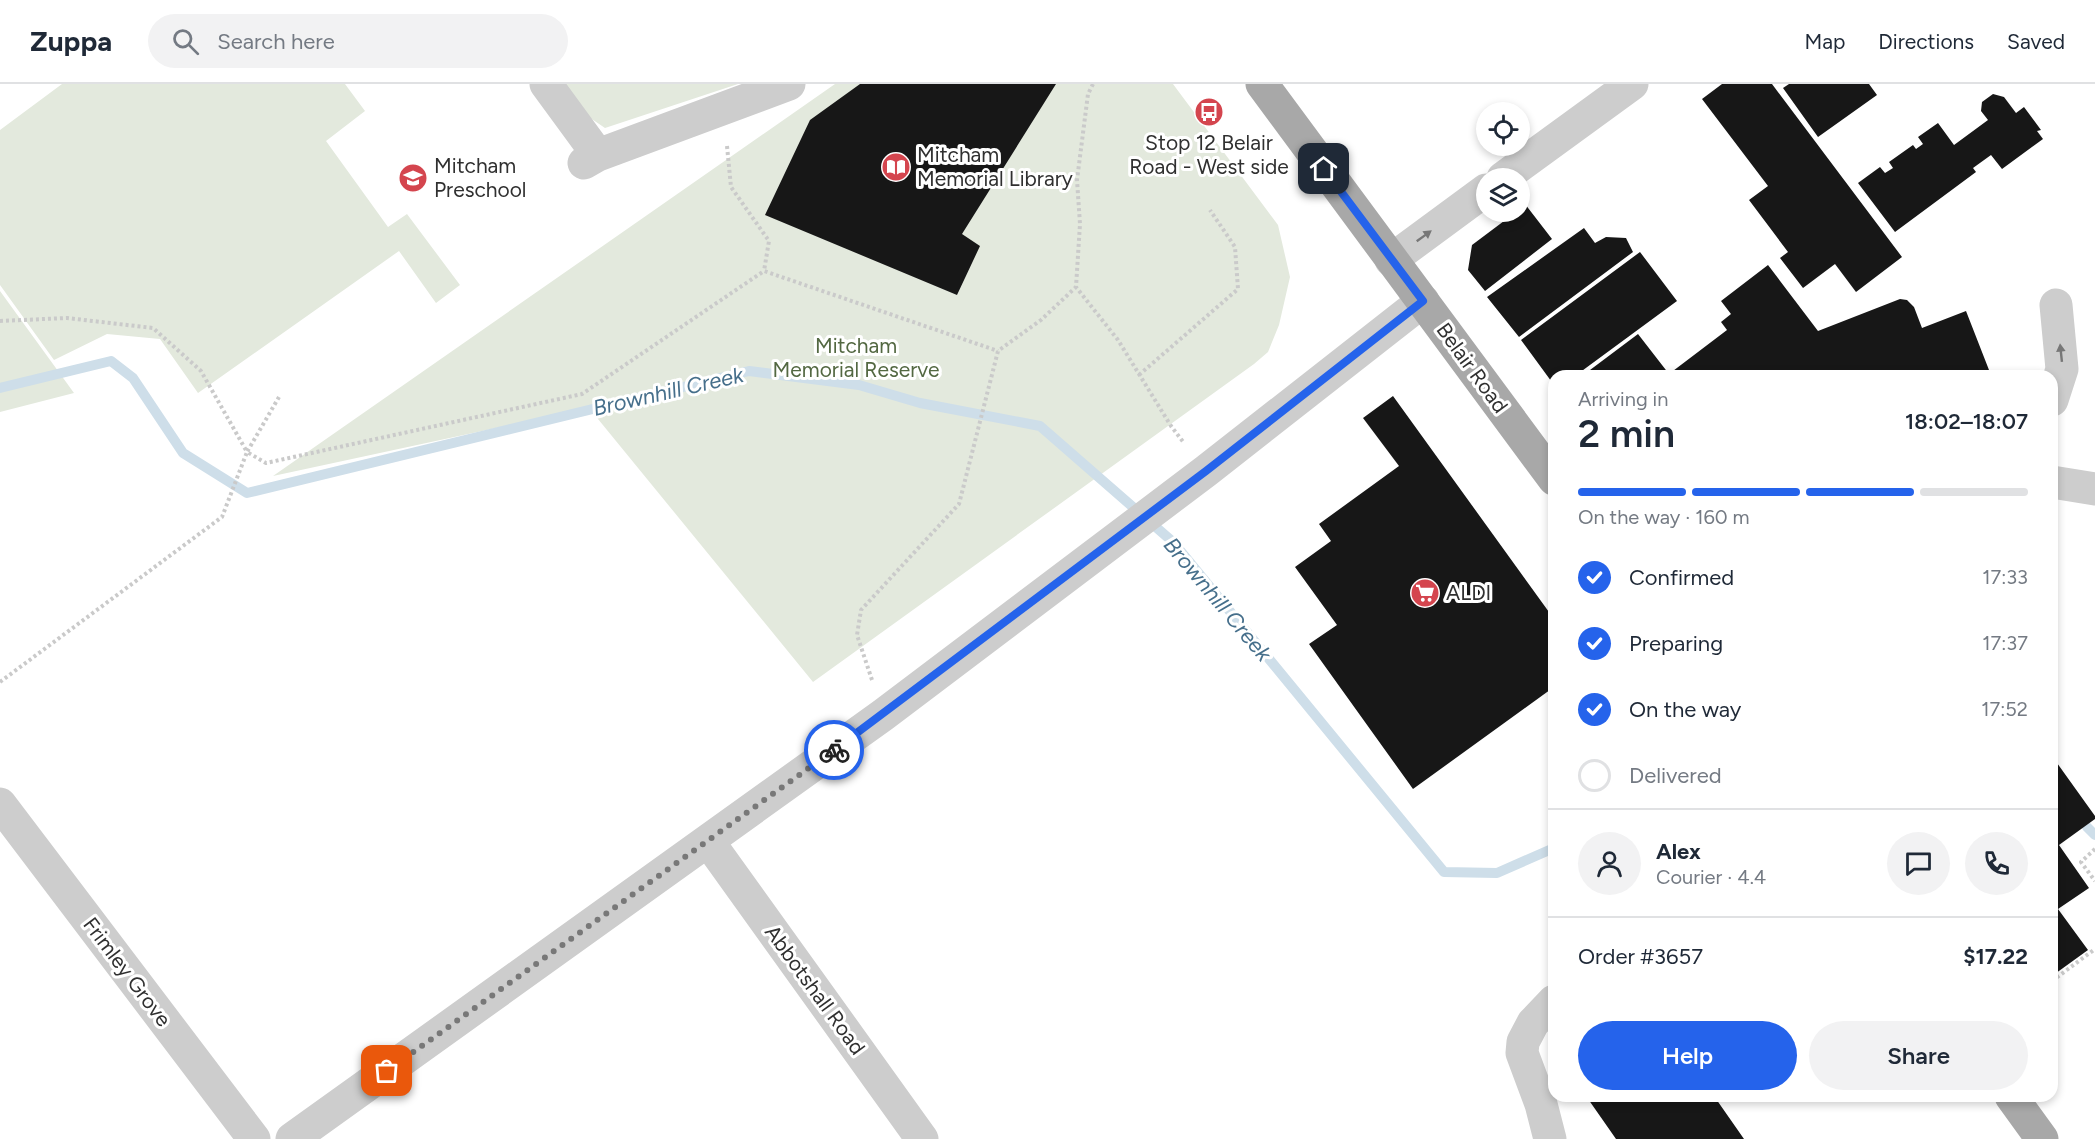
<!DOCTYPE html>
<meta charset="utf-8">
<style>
:root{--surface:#fff;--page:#f2f2f3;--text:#1f2937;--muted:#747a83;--line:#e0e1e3;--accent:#2563eb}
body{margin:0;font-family:Figtree,sans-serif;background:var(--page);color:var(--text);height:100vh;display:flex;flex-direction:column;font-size:22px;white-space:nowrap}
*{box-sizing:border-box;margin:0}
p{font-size:20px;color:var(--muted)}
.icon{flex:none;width:33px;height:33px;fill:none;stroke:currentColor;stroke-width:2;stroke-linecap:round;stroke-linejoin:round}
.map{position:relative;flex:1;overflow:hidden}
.panel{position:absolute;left:1548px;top:286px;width:510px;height:732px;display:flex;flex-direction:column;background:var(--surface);border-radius:18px;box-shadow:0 3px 9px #0003}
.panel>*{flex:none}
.fabs{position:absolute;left:1476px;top:18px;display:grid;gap:12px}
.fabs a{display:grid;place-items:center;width:54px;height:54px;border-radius:50%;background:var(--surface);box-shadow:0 3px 9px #0003;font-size:30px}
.pin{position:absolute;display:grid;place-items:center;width:51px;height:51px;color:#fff;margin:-26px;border-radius:12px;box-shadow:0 3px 9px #0006}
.courier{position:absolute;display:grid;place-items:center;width:60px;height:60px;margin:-30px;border:4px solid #2563eb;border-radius:50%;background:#fff;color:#222;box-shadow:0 2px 8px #0007}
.head em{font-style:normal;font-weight:600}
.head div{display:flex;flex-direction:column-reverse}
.head{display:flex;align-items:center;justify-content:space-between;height:102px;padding:0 30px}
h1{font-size:39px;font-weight:600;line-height:45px}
.bar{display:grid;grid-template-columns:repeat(4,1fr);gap:9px 6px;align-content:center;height:72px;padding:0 30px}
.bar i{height:8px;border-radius:4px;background:var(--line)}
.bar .active{background:var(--accent)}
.bar p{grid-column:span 4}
.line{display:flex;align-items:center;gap:15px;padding:0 30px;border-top:2px solid var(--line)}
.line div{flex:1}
.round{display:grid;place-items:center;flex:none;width:63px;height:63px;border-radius:32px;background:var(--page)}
ol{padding:0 30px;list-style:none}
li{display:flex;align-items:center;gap:18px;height:66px}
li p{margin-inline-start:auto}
li .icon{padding:6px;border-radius:50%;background:var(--accent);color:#fff;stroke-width:4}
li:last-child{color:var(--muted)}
li i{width:33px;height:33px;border:3px solid var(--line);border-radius:50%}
.action{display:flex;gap:12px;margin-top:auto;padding:12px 30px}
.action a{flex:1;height:69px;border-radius:36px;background:var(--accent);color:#fff;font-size:24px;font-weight:600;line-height:69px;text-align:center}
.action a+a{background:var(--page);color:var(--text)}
header{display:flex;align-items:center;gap:36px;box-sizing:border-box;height:84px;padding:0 30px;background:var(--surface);border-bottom:2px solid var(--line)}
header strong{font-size:28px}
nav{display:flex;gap:33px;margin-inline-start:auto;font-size:21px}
.search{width:420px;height:54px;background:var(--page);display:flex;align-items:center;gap:15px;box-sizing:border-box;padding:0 21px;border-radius:33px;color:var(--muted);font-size:22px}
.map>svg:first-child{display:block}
.green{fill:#e3e9dd}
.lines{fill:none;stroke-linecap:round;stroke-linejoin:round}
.stream{stroke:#cedee9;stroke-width:10}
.building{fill:#171717}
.path{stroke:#cacaca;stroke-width:4;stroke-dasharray:3 3;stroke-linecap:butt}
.minor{stroke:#cdcdcd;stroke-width:33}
.major{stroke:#a8a8a8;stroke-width:33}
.oneway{fill:#777}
.done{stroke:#787878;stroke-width:6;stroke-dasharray:0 10.8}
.route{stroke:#2563eb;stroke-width:8}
.labels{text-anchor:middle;stroke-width:6;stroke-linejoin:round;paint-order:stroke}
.poi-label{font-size:21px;fill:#303030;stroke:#fff;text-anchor:start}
.park-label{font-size:21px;fill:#536842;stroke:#fff}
.street-label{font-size:21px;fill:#303030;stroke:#fff}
.water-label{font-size:22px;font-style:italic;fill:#466f8b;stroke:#fff}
</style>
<header>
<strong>Zuppa</strong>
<div class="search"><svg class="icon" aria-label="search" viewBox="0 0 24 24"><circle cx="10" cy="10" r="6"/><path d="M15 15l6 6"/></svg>Search here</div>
<nav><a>Map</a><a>Directions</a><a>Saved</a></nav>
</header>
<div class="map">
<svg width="2095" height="1055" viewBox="0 0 2095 1055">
<rect width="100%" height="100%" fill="#fff"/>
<path class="green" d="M 62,0 L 345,0 L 365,27 L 326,57 L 388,143 L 407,130 L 460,201 L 436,219 L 399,167 L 198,309 L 160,255 L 107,250 L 54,276 L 0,201 L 0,46 Z
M 557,0 L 738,0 L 605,44 L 574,23 Z
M 835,0 L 1173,0 L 1278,141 L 1290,193 L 1279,241 L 1268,268 L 1254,280 L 813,598 L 589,324 L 273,392 Z
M 0,207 L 74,309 L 0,328 Z"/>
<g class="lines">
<path class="stream" d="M 0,304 L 111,277 L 133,294 L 183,369 L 247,409 L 749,287 L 859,301 L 920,319 L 1040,342 L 1173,458 L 1444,788 L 1497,789 L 1554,764
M 2087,743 L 2095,751"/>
</g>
<path class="building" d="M 860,0 L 1056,0 L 962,150 L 980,162 L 957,211 L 765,131 L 810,36 Z
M 1722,0 L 1772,0 L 1902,173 L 1856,208 L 1835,180 L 1803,204 L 1780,174 L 1788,168 L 1749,116 L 1768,102 L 1702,15 Z
M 1789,0 L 1869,0 L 1877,11 L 1818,53 L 1783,4 Z
M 1993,10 L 2004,13 L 2016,29 L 2024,23 L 2041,46 L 2037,47 L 2043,55 L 2002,85 L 1991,71 L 1973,84 L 1976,88 L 1895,148 L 1858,99 L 1880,83 L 1885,89 L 1893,84 L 1889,78 L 1913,61 L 1916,65 L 1923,60 L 1918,53 L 1938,39 L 1954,61 L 1988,36 L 1981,27 L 1982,18 Z
M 1525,120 L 1552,155 L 1485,207 L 1468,186 L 1472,161 L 1516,128 L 1520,128 L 1520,125 Z
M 1584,144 L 1595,159 L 1606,153 L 1626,154 L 1633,168 L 1519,253 L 1487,213 Z
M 1640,168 L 1677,217 L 1575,292 L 1554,292 L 1554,301 L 1521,256 Z
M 1768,181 L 1818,247 L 1900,215 L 1907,216 L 1914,223 L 1922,244 L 1966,227 L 1989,286 L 1972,292 L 1582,292 L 1638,250 L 1669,290 L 1727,246 L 1721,238 L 1731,230 L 1721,217 Z
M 1393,312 L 1554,535 L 1554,603 L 1413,705 L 1309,560 L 1337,541 L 1295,483 L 1331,457 L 1319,440 L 1399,382 L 1363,334 Z
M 2052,672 L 2095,732 L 2095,735 L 2059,761 L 2089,804 L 2058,825 L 2088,866 L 2052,892 Z
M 1586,1012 L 1714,1012 L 1744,1055 L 1616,1055 Z"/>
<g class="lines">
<path class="path" d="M 1093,0 L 1088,10 L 1077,96 L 1080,140 L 1076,203 L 1118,256 L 1171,342 L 1184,359
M 727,62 L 731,103 L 769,157 L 764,187
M 0,237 L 67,234 L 153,244 L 201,287 L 247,368 L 279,313
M 1139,291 L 1238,205 L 1235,163 L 1210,126
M 872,596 L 857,551 L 861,526 L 959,420 L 998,267 L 1041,236 L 1076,203
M 0,598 L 222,433 L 247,368 L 266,379 L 582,310 L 764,187 L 998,267
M 2095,765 L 2081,778 L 2095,797
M 2052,897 L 2095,865"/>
<path class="minor" d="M 546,0 L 598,71
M 584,79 L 598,71 L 789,0
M 1503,94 L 1632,0
M 1391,176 L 1486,106
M 2052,316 L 2062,285 L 2056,221
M 2052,398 L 2095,405
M 0,720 L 254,1055
M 708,757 L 922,1055
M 292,1055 L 883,631 L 1206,387 L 1423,217
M 1550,1055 L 1541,1020 L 1522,969 L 1523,958 L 1533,939 L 1554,917"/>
<path class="major" d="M 1262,0 L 1554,395
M 2011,1012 L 2042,1055"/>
</g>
<defs><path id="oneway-solid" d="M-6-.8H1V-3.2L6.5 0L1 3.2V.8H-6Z" transform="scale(1.5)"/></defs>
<g class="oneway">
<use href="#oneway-solid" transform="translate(1424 152) rotate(-36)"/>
<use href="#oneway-solid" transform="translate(2061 269) rotate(-96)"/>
</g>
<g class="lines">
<path class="done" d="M 387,987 L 834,666"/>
<path class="route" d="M 834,666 L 1206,387 L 1423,217 L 1324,85"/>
</g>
<defs>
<g id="bus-disc" transform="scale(1.5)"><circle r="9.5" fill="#d4454e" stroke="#fff"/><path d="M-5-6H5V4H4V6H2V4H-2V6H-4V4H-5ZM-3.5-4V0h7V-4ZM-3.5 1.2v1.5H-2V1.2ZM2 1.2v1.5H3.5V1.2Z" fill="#fff"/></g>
<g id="library-disc" transform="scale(1.5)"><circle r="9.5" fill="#d4454e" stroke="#fff"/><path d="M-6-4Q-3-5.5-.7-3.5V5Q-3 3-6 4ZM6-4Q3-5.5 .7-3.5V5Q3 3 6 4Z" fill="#fff"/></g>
<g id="school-disc" transform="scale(1.5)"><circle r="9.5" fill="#d4454e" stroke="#fff"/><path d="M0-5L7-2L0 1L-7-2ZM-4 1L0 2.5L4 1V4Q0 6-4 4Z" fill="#fff"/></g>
<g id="supermarket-disc" transform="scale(1.5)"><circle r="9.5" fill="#d4454e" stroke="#fff"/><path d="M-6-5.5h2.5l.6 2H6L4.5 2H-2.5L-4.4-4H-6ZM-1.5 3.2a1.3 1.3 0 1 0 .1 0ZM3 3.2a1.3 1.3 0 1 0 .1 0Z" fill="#fff"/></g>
</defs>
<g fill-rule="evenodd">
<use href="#bus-disc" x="1209" y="28"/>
<use href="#library-disc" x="896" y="83"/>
<use href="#school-disc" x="413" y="94"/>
<use href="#supermarket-disc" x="1425" y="509"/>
</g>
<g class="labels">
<g class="poi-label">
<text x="1209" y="66" text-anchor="middle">Stop 12 Belair<tspan x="1209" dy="24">Road - West side</tspan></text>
<text x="917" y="78">Mitcham<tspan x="917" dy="24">Memorial Library</tspan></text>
<text x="434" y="89">Mitcham<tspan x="434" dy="24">Preschool</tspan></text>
<text x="1446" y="516">ALDI</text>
</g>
<g class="park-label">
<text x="856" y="269">Mitcham<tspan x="856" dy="24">Memorial Reserve</tspan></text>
</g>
<g class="street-label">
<text transform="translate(1472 284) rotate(54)" y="7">Belair Road</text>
<text transform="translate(127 888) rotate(53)" y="7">Frimley Grove</text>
<text transform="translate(815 906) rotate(54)" y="7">Abbotshall Road</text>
</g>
<g class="water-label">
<text transform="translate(668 307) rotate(-13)" y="8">Brownhill Creek</text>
<text transform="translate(1218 515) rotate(50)" y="8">Brownhill Creek</text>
</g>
</g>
</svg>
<div class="fabs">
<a><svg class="icon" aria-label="locate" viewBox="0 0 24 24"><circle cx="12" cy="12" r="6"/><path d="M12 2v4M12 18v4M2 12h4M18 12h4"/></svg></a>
<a><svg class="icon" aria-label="layers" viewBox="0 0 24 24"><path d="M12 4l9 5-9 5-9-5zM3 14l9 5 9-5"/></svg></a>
</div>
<div class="pin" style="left:387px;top:987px;background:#ea580c"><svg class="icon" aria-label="bag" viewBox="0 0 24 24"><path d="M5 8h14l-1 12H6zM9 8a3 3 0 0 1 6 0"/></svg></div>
<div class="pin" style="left:1324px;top:85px;background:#1f2937"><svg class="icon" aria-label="home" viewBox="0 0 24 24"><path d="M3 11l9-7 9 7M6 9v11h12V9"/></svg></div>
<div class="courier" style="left:834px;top:666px"><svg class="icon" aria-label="bike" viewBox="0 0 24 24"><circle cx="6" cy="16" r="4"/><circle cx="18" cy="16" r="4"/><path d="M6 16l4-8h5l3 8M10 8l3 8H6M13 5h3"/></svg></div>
<section class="panel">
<div class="head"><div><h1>2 min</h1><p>Arriving in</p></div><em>18:02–18:07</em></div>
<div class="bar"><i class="active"></i><i class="active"></i><i class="active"></i><i></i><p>On the way · 160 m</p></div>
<ol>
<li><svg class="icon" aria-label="check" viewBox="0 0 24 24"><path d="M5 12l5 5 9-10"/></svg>Confirmed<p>17:33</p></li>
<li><svg class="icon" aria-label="check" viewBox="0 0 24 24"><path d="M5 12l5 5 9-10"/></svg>Preparing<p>17:37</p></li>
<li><svg class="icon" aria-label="check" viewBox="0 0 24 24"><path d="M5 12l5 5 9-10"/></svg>On the way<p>17:52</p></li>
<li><i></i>Delivered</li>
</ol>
<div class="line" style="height:108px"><a class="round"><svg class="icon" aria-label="person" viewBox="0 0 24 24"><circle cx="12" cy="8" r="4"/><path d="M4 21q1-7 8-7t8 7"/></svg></a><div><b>Alex</b><p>Courier · 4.4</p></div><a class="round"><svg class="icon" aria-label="chat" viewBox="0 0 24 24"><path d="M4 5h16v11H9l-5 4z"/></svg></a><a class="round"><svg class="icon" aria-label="phone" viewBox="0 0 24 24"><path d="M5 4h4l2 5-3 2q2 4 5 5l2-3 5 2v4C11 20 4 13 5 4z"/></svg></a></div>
<div class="line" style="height:78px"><div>Order #3657</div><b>$17.22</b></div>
<div class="action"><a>Help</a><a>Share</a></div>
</section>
</div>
